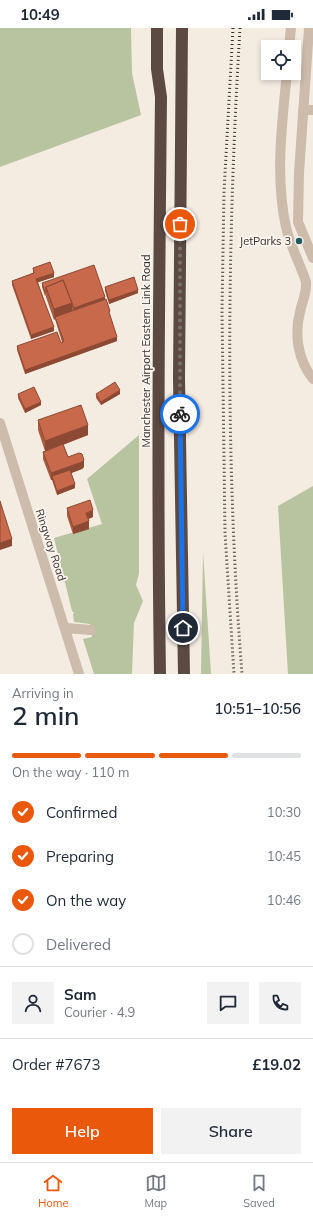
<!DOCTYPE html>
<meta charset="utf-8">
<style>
:root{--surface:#fff;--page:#f2f2f3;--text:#1f2937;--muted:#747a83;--line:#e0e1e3;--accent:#ea580c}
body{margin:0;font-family:Mulish,sans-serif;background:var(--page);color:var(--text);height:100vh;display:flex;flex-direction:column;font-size:15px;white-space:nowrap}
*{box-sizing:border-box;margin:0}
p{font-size:13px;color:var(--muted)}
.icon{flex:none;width:22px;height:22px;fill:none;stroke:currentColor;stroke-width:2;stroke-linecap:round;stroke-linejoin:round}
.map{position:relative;height:646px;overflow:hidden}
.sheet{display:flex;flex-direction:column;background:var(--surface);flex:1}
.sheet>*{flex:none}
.controls{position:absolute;left:261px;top:12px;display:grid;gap:8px}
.controls a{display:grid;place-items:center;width:40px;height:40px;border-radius:0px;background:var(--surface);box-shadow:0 2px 6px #0003;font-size:20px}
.pin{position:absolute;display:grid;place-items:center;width:34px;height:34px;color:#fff;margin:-17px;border:2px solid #fff;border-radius:50%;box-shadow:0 1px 4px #0007}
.courier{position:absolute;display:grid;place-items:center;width:40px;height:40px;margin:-20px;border:3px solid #1a73e8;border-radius:50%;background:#fff;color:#222;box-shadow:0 1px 5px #0007}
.overview em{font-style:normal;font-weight:600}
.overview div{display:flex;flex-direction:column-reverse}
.overview{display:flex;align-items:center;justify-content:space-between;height:68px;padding:0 12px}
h1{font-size:26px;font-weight:600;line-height:30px}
.bar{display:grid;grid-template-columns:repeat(4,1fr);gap:6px 4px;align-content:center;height:48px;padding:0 12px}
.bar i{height:5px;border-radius:3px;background:var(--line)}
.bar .on{background:var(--accent)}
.bar p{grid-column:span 4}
.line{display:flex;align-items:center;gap:10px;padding:0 12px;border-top:1px solid var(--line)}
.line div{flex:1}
.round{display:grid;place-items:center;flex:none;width:42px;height:42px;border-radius:0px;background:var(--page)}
ol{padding:0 12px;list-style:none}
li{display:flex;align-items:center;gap:12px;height:44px}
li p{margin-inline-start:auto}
li .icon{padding:4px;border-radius:50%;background:var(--accent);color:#fff;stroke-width:4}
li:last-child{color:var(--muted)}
li i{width:22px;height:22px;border:2px solid var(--line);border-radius:50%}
.button{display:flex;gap:8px;margin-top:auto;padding:8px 12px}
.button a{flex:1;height:46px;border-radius:0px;background:var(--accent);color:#fff;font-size:16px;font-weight:600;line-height:46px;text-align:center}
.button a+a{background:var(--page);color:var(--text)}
.status{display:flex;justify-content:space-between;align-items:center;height:28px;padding:0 20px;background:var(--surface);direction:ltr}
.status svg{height:11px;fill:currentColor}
.tabs{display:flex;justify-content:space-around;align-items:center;height:56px;border-top:1px solid var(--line);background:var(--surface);font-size:11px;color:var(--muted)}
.tabs a{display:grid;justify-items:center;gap:2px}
.tabs .on{color:var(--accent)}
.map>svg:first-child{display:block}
.green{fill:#b8c4a0}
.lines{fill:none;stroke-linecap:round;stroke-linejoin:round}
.minor{stroke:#cdbbac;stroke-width:10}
.highway{stroke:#5c4a42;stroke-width:12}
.rail{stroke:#3b302b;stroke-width:3;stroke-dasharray:1 3;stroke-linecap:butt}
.wall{fill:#ac5a40}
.shaded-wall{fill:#8c4a34}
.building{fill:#c8694b;stroke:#8c4a34}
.done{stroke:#7c716b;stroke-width:4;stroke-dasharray:0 7.2}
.route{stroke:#1a73e8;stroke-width:5}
.poi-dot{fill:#1f5a5e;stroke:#fbf5ee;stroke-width:1.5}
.labels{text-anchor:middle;stroke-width:3.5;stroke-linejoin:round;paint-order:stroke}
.poi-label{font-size:11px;fill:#3b302b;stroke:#fbf5ee;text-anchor:end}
.street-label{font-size:11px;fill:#3b302b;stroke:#fbf5ee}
</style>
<div class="status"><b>10:49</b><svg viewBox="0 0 49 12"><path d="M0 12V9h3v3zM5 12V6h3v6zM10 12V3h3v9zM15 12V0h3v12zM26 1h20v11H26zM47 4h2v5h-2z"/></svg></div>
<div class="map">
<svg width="313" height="646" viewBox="0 0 313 646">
<rect width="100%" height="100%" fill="#f4ebe1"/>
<path class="green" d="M 0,0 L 131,0 L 132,45 L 141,87 L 0,139 Z
M 139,407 L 139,545 L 136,557 L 143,573 L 134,595 L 132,646 L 94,646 L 83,611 L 92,609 L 90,596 L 74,594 L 73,586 L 74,585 L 72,583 L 54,510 L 102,496 L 87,451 Z
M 313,458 L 313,646 L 288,646 L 278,478 Z
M 203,524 L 211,646 L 201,646 Z"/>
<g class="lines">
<path class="minor" d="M 309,0 L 299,145 L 298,194 L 313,230
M 289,19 L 291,0
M 287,45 C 282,95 275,149 286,199 C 290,218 300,235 306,254 C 307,265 302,274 300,284 C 294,307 298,332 313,351
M 303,82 L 313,82
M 0,395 L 79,646
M 65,600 L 91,602"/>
<path class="highway" d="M 157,0 L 157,41 L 161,69 C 159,262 157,454 160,646
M 182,0 L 179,351 L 184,646"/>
<path class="rail" d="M 233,0 L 224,164 L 222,283 L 225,505 L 234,646
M 240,0 C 227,215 225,431 242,646"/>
</g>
<path class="wall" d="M 33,240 L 54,249 L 38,254 L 54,303 L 31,311 L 12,257 L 12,253 L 33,245 Z
M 42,255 L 105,271 L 110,287 L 117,313 L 25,346 L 17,322 L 17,318 L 61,315 L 62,314 L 55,291 L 54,292 L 46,269 L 46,267 L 45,268 L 42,259 Z
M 105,259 L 138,265 L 109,276 L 105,263 Z
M 18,366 L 41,377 L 25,385 L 18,370 Z
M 96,366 L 120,366 L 101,377 L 96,370 Z
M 38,392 L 88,407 L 63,417 L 68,429 L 84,439 L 82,441 L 71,445 L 75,460 L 57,467 L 52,452 L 51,452 L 43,431 L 43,424 L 45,423 L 38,402 Z
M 67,480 L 93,489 L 88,491 L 89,501 L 73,506 L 67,488 Z"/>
<path class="shaded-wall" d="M 54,245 L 54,249 L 36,255 L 36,251 Z
M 138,262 L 138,265 L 109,276 L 109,272 Z
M 105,269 L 105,273 L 74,284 L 74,280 Z
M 72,275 L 72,285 L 55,289 L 54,292 L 54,281 Z
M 54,299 L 54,303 L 31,311 L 31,307 Z
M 117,309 L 117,313 L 25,346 L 25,342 Z
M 120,362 L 120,366 L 101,377 L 101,374 Z
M 41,374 L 41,377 L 25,385 L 25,381 Z
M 88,397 L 88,407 L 45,423 L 45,413 Z
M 84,432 L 84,439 L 82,441 L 53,452 L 52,448 L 52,452 L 51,452 L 51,445 Z
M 75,456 L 75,460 L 57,467 L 57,463 Z
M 93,482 L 93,489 L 86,492 L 86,485 Z
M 89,493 L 89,501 L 73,506 L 73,499 Z
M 12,511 L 12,518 L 0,522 L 0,515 Z"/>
<path class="building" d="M 50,234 L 54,245 L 36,251 L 54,299 L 31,307 L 12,253 L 34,245 L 33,240 Z
M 94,237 L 105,269 L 74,280 L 63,252 L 46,259 L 46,264 L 45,264 L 42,255 Z
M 134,249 L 138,262 L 109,272 L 105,259 Z
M 63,252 L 72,275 L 54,281 L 46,259 Z
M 106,271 L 110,283 L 109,284 L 117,309 L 25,342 L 17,318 L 57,304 L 61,315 L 64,313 L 55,289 Z
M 115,354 L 120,362 L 101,374 L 96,366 Z
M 34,359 L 41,374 L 25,381 L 18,366 Z
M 81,377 L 88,397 L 45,413 L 38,392 Z
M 63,416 L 68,429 L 79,425 L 82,426 L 84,432 L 82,434 L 51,445 L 43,424 Z
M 70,442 L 75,456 L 57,463 L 52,448 Z
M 90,472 L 93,482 L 86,485 L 89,493 L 73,499 L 67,480 Z
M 0,473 L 12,511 L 0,515 Z"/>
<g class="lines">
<path class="done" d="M 180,386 L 180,196"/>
<path class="route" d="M 180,386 L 183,600"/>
</g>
<circle class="poi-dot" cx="299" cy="213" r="4"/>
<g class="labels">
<g class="poi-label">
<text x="291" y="217">JetParks 3</text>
</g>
<g class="street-label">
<text transform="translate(146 323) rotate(-90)" y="4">Manchester Airport Eastern Link Road</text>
<text transform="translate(51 517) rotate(72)" y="4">Ringway Road</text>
</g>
</g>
</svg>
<div class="controls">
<a><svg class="icon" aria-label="locate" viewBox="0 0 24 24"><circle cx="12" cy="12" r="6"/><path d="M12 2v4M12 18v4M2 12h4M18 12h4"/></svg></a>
</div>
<div class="pin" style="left:180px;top:196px;background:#ea580c"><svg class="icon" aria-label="bag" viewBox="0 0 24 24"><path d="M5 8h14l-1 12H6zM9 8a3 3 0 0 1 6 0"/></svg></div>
<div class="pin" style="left:183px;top:600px;background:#1f2937"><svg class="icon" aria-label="home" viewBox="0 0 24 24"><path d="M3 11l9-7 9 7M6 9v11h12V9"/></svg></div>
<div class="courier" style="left:180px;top:386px"><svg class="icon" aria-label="bike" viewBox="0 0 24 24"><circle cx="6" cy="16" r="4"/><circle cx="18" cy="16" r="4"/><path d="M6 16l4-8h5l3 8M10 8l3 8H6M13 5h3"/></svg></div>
</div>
<section class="sheet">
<div class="overview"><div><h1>2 min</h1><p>Arriving in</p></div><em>10:51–10:56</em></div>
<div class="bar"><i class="on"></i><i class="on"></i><i class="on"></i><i></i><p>On the way · 110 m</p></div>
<ol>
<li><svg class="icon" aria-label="check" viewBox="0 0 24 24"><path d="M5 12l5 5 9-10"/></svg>Confirmed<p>10:30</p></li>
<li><svg class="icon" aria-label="check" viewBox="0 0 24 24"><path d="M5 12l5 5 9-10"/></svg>Preparing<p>10:45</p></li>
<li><svg class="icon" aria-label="check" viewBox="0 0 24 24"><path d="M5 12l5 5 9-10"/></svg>On the way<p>10:46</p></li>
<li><i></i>Delivered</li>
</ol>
<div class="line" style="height:72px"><a class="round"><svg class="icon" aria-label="person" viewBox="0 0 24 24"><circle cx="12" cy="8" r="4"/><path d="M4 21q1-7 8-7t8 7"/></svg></a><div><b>Sam</b><p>Courier · 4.9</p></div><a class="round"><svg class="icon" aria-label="chat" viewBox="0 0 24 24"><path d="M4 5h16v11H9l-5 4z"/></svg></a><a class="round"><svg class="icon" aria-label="phone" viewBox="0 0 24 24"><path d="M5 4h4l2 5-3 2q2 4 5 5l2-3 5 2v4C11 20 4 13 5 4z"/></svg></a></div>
<div class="line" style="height:52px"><div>Order #7673</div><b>£19.02</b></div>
<div class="button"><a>Help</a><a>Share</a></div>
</section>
<nav class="tabs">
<a class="on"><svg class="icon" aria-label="home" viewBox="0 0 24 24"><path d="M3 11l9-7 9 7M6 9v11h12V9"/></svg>Home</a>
<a><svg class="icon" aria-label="map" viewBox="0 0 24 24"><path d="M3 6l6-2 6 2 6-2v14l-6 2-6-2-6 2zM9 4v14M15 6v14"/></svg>Map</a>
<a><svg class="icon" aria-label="saved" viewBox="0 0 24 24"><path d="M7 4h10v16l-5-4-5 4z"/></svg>Saved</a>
</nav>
